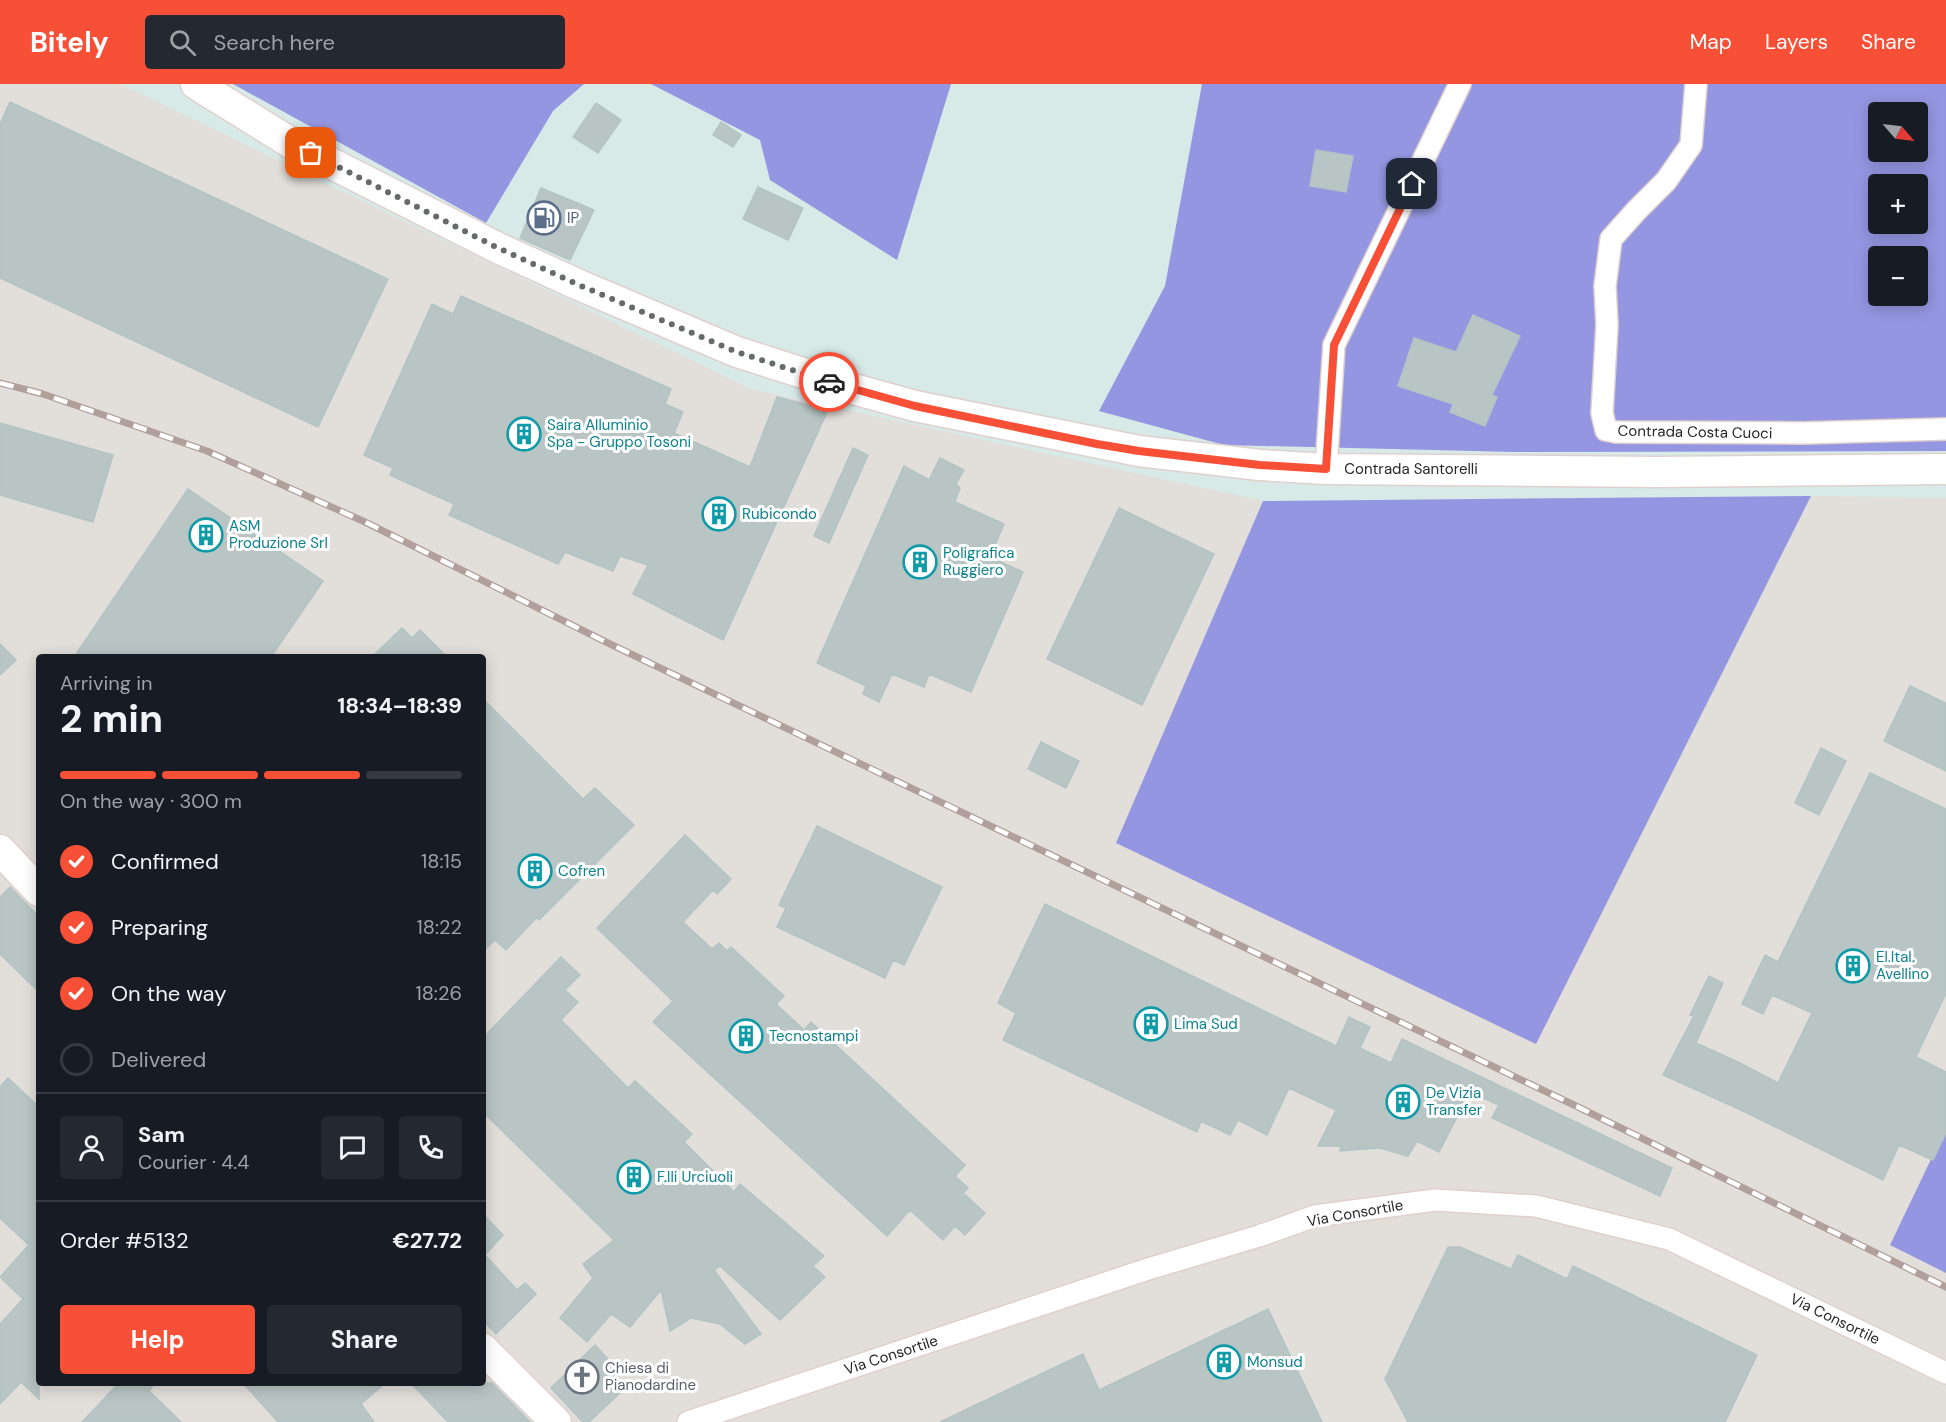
<!DOCTYPE html>
<meta charset="utf-8">
<style>
:root{--surface:#171b24;--page:#242831;--text:#f1f3f6;--muted:#9ea1a6;--line:#363941;--accent:#f84f37}
body{margin:0;font-family:"DM Sans",sans-serif;background:var(--page);color:var(--text);height:100vh;display:flex;flex-direction:column;font-size:22px;white-space:nowrap}
*{box-sizing:border-box;margin:0}
p{font-size:20px;color:var(--muted)}
.icon{flex:none;width:33px;height:33px;fill:none;stroke:currentColor;stroke-width:2;stroke-linecap:round;stroke-linejoin:round}
.map{position:relative;flex:1;overflow:hidden}
.details{position:absolute;left:36px;top:570px;width:450px;height:732px;display:flex;flex-direction:column;background:var(--surface);border-radius:6px;box-shadow:0 3px 15px #0003}
.details>*{flex:none}
.needle{width:39px;rotate:118deg}
.controls{position:absolute;left:1868px;top:18px;display:grid;gap:12px}
.controls a{display:grid;place-items:center;width:60px;height:60px;border-radius:6px;background:var(--surface);box-shadow:0 3px 15px #0003;font-size:30px}
.pin{position:absolute;display:grid;place-items:center;width:51px;height:51px;color:#fff;margin:-26px;border-radius:12px;box-shadow:0 3px 9px #0006}
.courier{position:absolute;display:grid;place-items:center;width:60px;height:60px;margin:-30px;border:4px solid #f84f37;border-radius:50%;background:#fff;color:#222;box-shadow:0 2px 8px #0007}
.head em{font-style:normal;font-weight:700}
.head div{display:flex;flex-direction:column-reverse}
.head{display:flex;align-items:center;justify-content:space-between;height:102px;padding:0 24px}
h1{font-size:39px;font-weight:700;line-height:45px}
.bar{display:grid;grid-template-columns:repeat(4,1fr);gap:9px 6px;align-content:center;height:72px;padding:0 24px}
.bar i{height:8px;border-radius:4px;background:var(--line)}
.bar .selected{background:var(--accent)}
.bar p{grid-column:span 4}
.line{display:flex;align-items:center;gap:15px;padding:0 24px;border-top:2px solid var(--line)}
.line div{flex:1}
.round{display:grid;place-items:center;flex:none;width:63px;height:63px;border-radius:6px;background:var(--page)}
ol{padding:0 24px;list-style:none}
li{display:flex;align-items:center;gap:18px;height:66px}
li p{margin-inline-start:auto}
li .icon{padding:6px;border-radius:50%;background:var(--accent);color:#fff;stroke-width:4}
li:last-child{color:var(--muted)}
li i{width:33px;height:33px;border:3px solid var(--line);border-radius:50%}
.button{display:flex;gap:12px;margin-top:auto;padding:12px 24px}
.button a{flex:1;height:69px;border-radius:6px;background:var(--accent);color:#fff;font-size:24px;font-weight:700;line-height:69px;text-align:center}
.button a+a{background:var(--page);color:var(--text)}
header{display:flex;align-items:center;gap:36px;box-sizing:border-box;height:84px;padding:0 30px;background:var(--accent);color:#fff}
header strong{font-size:28px}
nav{display:flex;gap:33px;margin-inline-start:auto;font-size:21px}
.search{width:420px;height:54px;background:var(--page);display:flex;align-items:center;gap:15px;box-sizing:border-box;padding:0 21px;border-radius:6px;color:var(--muted);font-size:22px}
.map>svg:first-child{display:block}
.industrial{fill:#e2ded9;fill-rule:evenodd}
.green{fill:#9496e1;fill-rule:evenodd}
.building{fill:#b8c5c4;stroke:#b2c4c4;stroke-width:1.5}
.lines{fill:none;stroke-linecap:round;stroke-linejoin:round}
.street-casing{stroke:#e0d0cd;stroke-width:24}
.secondary-casing{stroke:#e0d0cd;stroke-width:33}
.street{stroke:#fff;stroke-width:21}
.secondary{stroke:#fff;stroke-width:30}
.rail-casing{stroke:#b19f9b;stroke-width:7}
.rail{stroke:#fff;stroke-width:4.5;stroke-dasharray:14;stroke-linecap:butt}
.done{stroke:#656b6b;stroke-width:6;stroke-dasharray:0 10.8}
.route{stroke:#f84f37;stroke-width:8}
.labels{text-anchor:middle;stroke-width:6;stroke-linejoin:round;paint-order:stroke}
.service-label{font-size:15px;fill:#4e5e75;stroke:#fff;text-anchor:start}
.culture-label{font-size:15px;fill:#0d838f;stroke:#fff;text-anchor:start}
.street-label{font-size:15px;fill:#272727;stroke:#fff}
.worship-label{font-size:15px;fill:#5b616d;stroke:#fff;text-anchor:start}
</style>
<header>
<strong>Bitely</strong>
<div class="search"><svg class="icon" aria-label="search" viewBox="0 0 24 24"><circle cx="10" cy="10" r="6"/><path d="M15 15l6 6"/></svg>Search here</div>
<nav><a>Map</a><a>Layers</a><a>Share</a></nav>
</header>
<div class="map">
<svg width="1946" height="1338" viewBox="0 0 1946 1338">
<rect width="100%" height="100%" fill="#d8eae8"/>
<path class="industrial" d="M 0,0 L 120,0 L 751,305 L 1263,417 L 1117,759 L 1536,959 L 1811,412 L 1946,414 L 1946,1338 L 0,1338 ZM 39,573 L 483,573 L 483,1299 L 39,1299 Z"/>
<path class="green" d="M 233,0 L 584,0 L 553,27 L 486,139 Z
M 651,0 L 951,0 L 897,176 L 770,96 L 760,56 Z
M 1202,0 L 1946,0 L 1946,367 L 1513,368 L 1224,361 L 1099,327 L 1165,202 ZM 1878,28 L 1917,28 L 1917,68 L 1878,68 ZM 1878,100 L 1917,100 L 1917,140 L 1878,140 ZM 1878,172 L 1917,172 L 1917,212 L 1878,212 Z
M 1811,412 L 1536,960 L 1116,759 L 1263,417 Z
M 1946,1044 L 1946,1189 L 1890,1161 Z"/>
<path class="building" d="M 10,18 L 388,195 L 318,343 L 0,194 L 0,40 Z
M 596,19 L 621,36 L 598,69 L 573,53 Z
M 721,38 L 741,51 L 733,63 L 713,51 Z
M 1316,66 L 1353,72 L 1346,108 L 1310,102 Z
M 758,103 L 803,124 L 788,156 L 743,135 Z
M 541,104 L 594,126 L 570,176 L 520,154 Z
M 461,212 L 671,305 L 665,320 L 683,328 L 674,349 L 750,383 L 777,313 L 828,326 L 723,556 L 633,510 L 648,481 L 620,472 L 613,487 L 565,468 L 558,480 L 449,431 L 454,420 L 390,391 L 393,384 L 364,371 L 432,220 L 453,230 Z
M 1473,231 L 1520,252 L 1492,311 L 1497,313 L 1485,342 L 1450,328 L 1453,320 L 1398,302 L 1414,254 L 1456,268 Z
M 0,339 L 113,371 L 93,438 L 0,411 Z
M 853,364 L 868,371 L 829,459 L 814,452 Z
M 940,374 L 964,386 L 956,400 L 960,404 L 955,418 L 1004,440 L 990,473 L 1023,488 L 971,608 L 929,590 L 924,603 L 892,590 L 879,618 L 863,610 L 866,602 L 817,579 L 904,382 L 929,396 Z
M 188,405 L 323,497 L 271,573 L 74,573 Z
M 1119,424 L 1214,470 L 1142,621 L 1047,575 Z
M 402,544 L 412,554 L 420,546 L 447,573 L 372,573 Z
M 0,560 L 16,576 L 0,591 Z
M 1910,602 L 1946,619 L 1946,687 L 1884,657 Z
M 483,615 L 583,715 L 595,704 L 634,741 L 539,836 L 537,833 L 506,866 L 495,856 L 483,867 Z
M 1041,658 L 1079,677 L 1066,704 L 1028,685 Z
M 1821,664 L 1846,677 L 1819,731 L 1795,719 Z
M 1870,689 L 1946,725 L 1946,909 L 1916,973 L 1946,988 L 1946,1049 L 1933,1076 L 1899,1061 L 1883,1096 L 1741,1026 L 1663,991 L 1694,932 L 1690,931 L 1709,892 L 1723,899 L 1696,959 L 1740,979 L 1778,999 L 1812,929 L 1772,911 L 1763,930 L 1742,920 L 1765,871 L 1778,878 Z
M 817,742 L 942,803 L 904,881 L 893,876 L 885,894 L 777,843 L 786,824 L 779,821 Z
M 685,751 L 731,795 L 717,810 L 713,806 L 683,838 L 712,865 L 719,859 L 727,867 L 731,863 L 784,912 L 776,920 L 804,946 L 811,938 L 965,1081 L 955,1092 L 968,1104 L 963,1109 L 985,1129 L 965,1151 L 955,1142 L 943,1156 L 910,1126 L 887,1152 L 653,938 L 673,917 L 597,844 Z
M 10,803 L 39,833 L 39,908 L 0,870 L 0,813 Z
M 1045,820 L 1336,962 L 1349,933 L 1370,943 L 1360,964 L 1391,979 L 1402,955 L 1672,1084 L 1660,1112 L 1492,1034 L 1499,1021 L 1470,1008 L 1439,1068 L 1417,1057 L 1408,1072 L 1380,1064 L 1340,1067 L 1341,1062 L 1318,1062 L 1336,1026 L 1289,1004 L 1267,1051 L 1238,1036 L 1230,1051 L 1201,1037 L 1197,1048 L 1003,956 L 1016,929 L 998,919 Z
M 561,873 L 580,891 L 565,906 L 578,918 L 561,936 L 628,1004 L 635,997 L 692,1050 L 684,1058 L 734,1108 L 740,1100 L 824,1172 L 813,1182 L 825,1193 L 780,1236 L 720,1182 L 714,1186 L 761,1250 L 745,1260 L 720,1240 L 691,1234 L 670,1247 L 661,1206 L 630,1243 L 611,1230 L 587,1258 L 560,1234 L 593,1194 L 583,1180 L 614,1156 L 483,1028 L 483,954 Z
M 8,994 L 39,1023 L 39,1315 L 21,1298 L 0,1320 L 0,1240 L 23,1215 L 0,1193 L 29,1161 L 0,1134 L 0,1003 Z
M 483,1130 L 503,1151 L 485,1171 L 517,1206 L 525,1199 L 536,1210 L 496,1250 L 483,1236 Z
M 1448,1163 L 1460,1163 L 1511,1185 L 1518,1171 L 1567,1195 L 1573,1182 L 1757,1271 L 1725,1338 L 1408,1338 L 1385,1295 Z
M 1268,1225 L 1322,1338 L 940,1338 L 1083,1270 L 1099,1306 Z
M 595,1261 L 619,1287 L 611,1294 L 623,1306 L 589,1338 L 583,1338 L 551,1304 Z
M 119,1299 L 155,1299 L 149,1307 L 181,1338 L 82,1338 Z
M 243,1299 L 385,1299 L 361,1320 L 374,1338 L 278,1338 Z
M 411,1299 L 492,1299 L 530,1338 L 448,1338 Z"/>
<g class="lines">
<g class="street-casing">
<path id="street" d="M 1696,0 L 1691,61 L 1666,97 L 1636,127 L 1611,155 L 1605,202 L 1607,241 L 1602,329 L 1606,346 L 1616,348 L 1804,349 L 1946,345
M 1326,385 L 1334,261 L 1460,0
M 688,1338 L 1148,1185 L 1259,1152 L 1315,1132 L 1435,1116 L 1536,1122 L 1669,1155 L 1946,1289"/>
</g>
<g class="secondary-casing">
<path id="secondary" d="M 196,0 L 291,59 L 496,163 L 579,201 L 737,268 L 850,304 L 915,322 L 1139,367 L 1260,381 L 1326,385 L 1659,388 L 1946,385
M 0,766 L 39,807
M 483,1265 L 556,1338"/>
</g>
<use href="#street" class="street"/>
<use href="#secondary" class="secondary"/>
<g class="rail-casing">
<path id="rail" d="M 0,299 L 43,310 L 207,367 L 365,438 L 610,560 L 1576,1022 L 1946,1203"/>
</g>
<use href="#rail" class="rail"/>
</g>
<g class="lines">
<path class="done" d="M 311,69 L 496,163 L 579,201 L 737,268 L 829,298"/>
<path class="route" d="M 829,298 L 915,322 L 1097,360 L 1139,367 L 1260,381 L 1326,385 L 1334,261 L 1412,100"/>
</g>
<defs>
<g id="fuel-ring" transform="scale(1.725)"><circle r="9.5" fill="#fff" stroke="#5c6f8a" stroke-width="1.5"/><path d="M-5.5-6h7V0h2V4h1.3V-2.5L3-4.5l.8-.8L6-3V5H2.5V1h-1V6h-7ZM-4.2-4.7v3.2H.2V-4.7Z" fill="#5c6f8a"/></g>
<g id="building-ring" transform="scale(1.725)"><circle r="9.5" fill="#fff" stroke="#0f9aa8" stroke-width="1.5"/><path d="M-4-6H4V6H1V3H-1V6H-4ZM-2.5-4.3h1.7v1.8h-1.7ZM.8-4.3h1.7v1.8H.8ZM-2.5-1h1.7V.8h-1.7ZM.8-1h1.7V.8H.8Z" fill="#0f9aa8"/></g>
<g id="church-ring" transform="scale(1.725)"><circle r="9.5" fill="#fff" stroke="#6b7280" stroke-width="1.5"/><path d="M-1.2-6h2.4v3.5h3.3v2.4h-3.3V6h-2.4V-.1h-3.3v-2.4h3.3Z" fill="#6b7280"/></g>
</defs>
<g fill-rule="evenodd">
<use href="#fuel-ring" x="544" y="134"/>
<use href="#building-ring" x="524" y="350"/>
<use href="#building-ring" x="719" y="430"/>
<use href="#building-ring" x="206" y="451"/>
<use href="#building-ring" x="920" y="478"/>
<use href="#building-ring" x="535" y="787"/>
<use href="#building-ring" x="1853" y="882"/>
<use href="#building-ring" x="1151" y="940"/>
<use href="#building-ring" x="746" y="952"/>
<use href="#building-ring" x="1403" y="1018"/>
<use href="#building-ring" x="634" y="1093"/>
<use href="#building-ring" x="1224" y="1278"/>
<use href="#church-ring" x="582" y="1293"/>
</g>
<g class="labels">
<g class="service-label">
<text x="567" y="139">IP</text>
</g>
<g class="culture-label">
<text x="547" y="346">Saira Alluminio<tspan x="547" dy="17">Spa - Gruppo Tosoni</tspan></text>
<text x="742" y="435">Rubicondo</text>
<text x="229" y="447">ASM<tspan x="229" dy="17">Produzione Srl</tspan></text>
<text x="943" y="474">Poligrafica<tspan x="943" dy="17">Ruggiero</tspan></text>
<text x="558" y="792">Cofren</text>
<text x="1876" y="878">El.Ital.<tspan x="1876" dy="17">Avellino</tspan></text>
<text x="1174" y="945">Lima Sud</text>
<text x="769" y="957">Tecnostampi</text>
<text x="1426" y="1014">De Vizia<tspan x="1426" dy="17">Transfer</tspan></text>
<text x="657" y="1098">F.lli Urciuoli</text>
<text x="1247" y="1283">Monsud</text>
</g>
<g class="street-label">
<text transform="translate(1695 348) rotate(1)" y="5">Contrada Costa Cuoci</text>
<text x="1411" y="390">Contrada Santorelli</text>
<text transform="translate(1355 1129) rotate(-10)" y="5">Via Consortile</text>
<text transform="translate(1835 1235) rotate(26)" y="5">Via Consortile</text>
<text transform="translate(891 1271) rotate(-18)" y="5">Via Consortile</text>
</g>
<g class="worship-label">
<text x="605" y="1289">Chiesa di<tspan x="605" dy="17">Pianodardine</tspan></text>
</g>
</g>
</svg>
<div class="controls">
<a><svg class="needle" viewBox="-14 -14 28 28"><path d="M0-13l5 13h-10z" fill="#e53935"/><path d="M0 13l5-13h-10z" fill="#9ea1a6"/></svg></a>
<a>+</a>
<a>−</a>
</div>
<div class="pin" style="left:311px;top:69px;background:#ea580c"><svg class="icon" aria-label="bag" viewBox="0 0 24 24"><path d="M5 8h14l-1 12H6zM9 8a3 3 0 0 1 6 0"/></svg></div>
<div class="pin" style="left:1412px;top:100px;background:#1f2937"><svg class="icon" aria-label="home" viewBox="0 0 24 24"><path d="M3 11l9-7 9 7M6 9v11h12V9"/></svg></div>
<div class="courier" style="left:829px;top:298px"><svg class="icon" aria-label="car" viewBox="0 0 24 24"><path d="M5 17H2v-5l4-1 3-4h7l3 4 3 1v5h-3M9 17h6M6 11h13"/><circle cx="7" cy="17" r="2"/><circle cx="17" cy="17" r="2"/></svg></div>
<section class="details">
<div class="head"><div><h1>2 min</h1><p>Arriving in</p></div><em>18:34–18:39</em></div>
<div class="bar"><i class="selected"></i><i class="selected"></i><i class="selected"></i><i></i><p>On the way · 300 m</p></div>
<ol>
<li><svg class="icon" aria-label="check" viewBox="0 0 24 24"><path d="M5 12l5 5 9-10"/></svg>Confirmed<p>18:15</p></li>
<li><svg class="icon" aria-label="check" viewBox="0 0 24 24"><path d="M5 12l5 5 9-10"/></svg>Preparing<p>18:22</p></li>
<li><svg class="icon" aria-label="check" viewBox="0 0 24 24"><path d="M5 12l5 5 9-10"/></svg>On the way<p>18:26</p></li>
<li><i></i>Delivered</li>
</ol>
<div class="line" style="height:108px"><a class="round"><svg class="icon" aria-label="person" viewBox="0 0 24 24"><circle cx="12" cy="8" r="4"/><path d="M4 21q1-7 8-7t8 7"/></svg></a><div><b>Sam</b><p>Courier · 4.4</p></div><a class="round"><svg class="icon" aria-label="chat" viewBox="0 0 24 24"><path d="M4 5h16v11H9l-5 4z"/></svg></a><a class="round"><svg class="icon" aria-label="phone" viewBox="0 0 24 24"><path d="M5 4h4l2 5-3 2q2 4 5 5l2-3 5 2v4C11 20 4 13 5 4z"/></svg></a></div>
<div class="line" style="height:78px"><div>Order #5132</div><b>€27.72</b></div>
<div class="button"><a>Help</a><a>Share</a></div>
</section>
</div>
